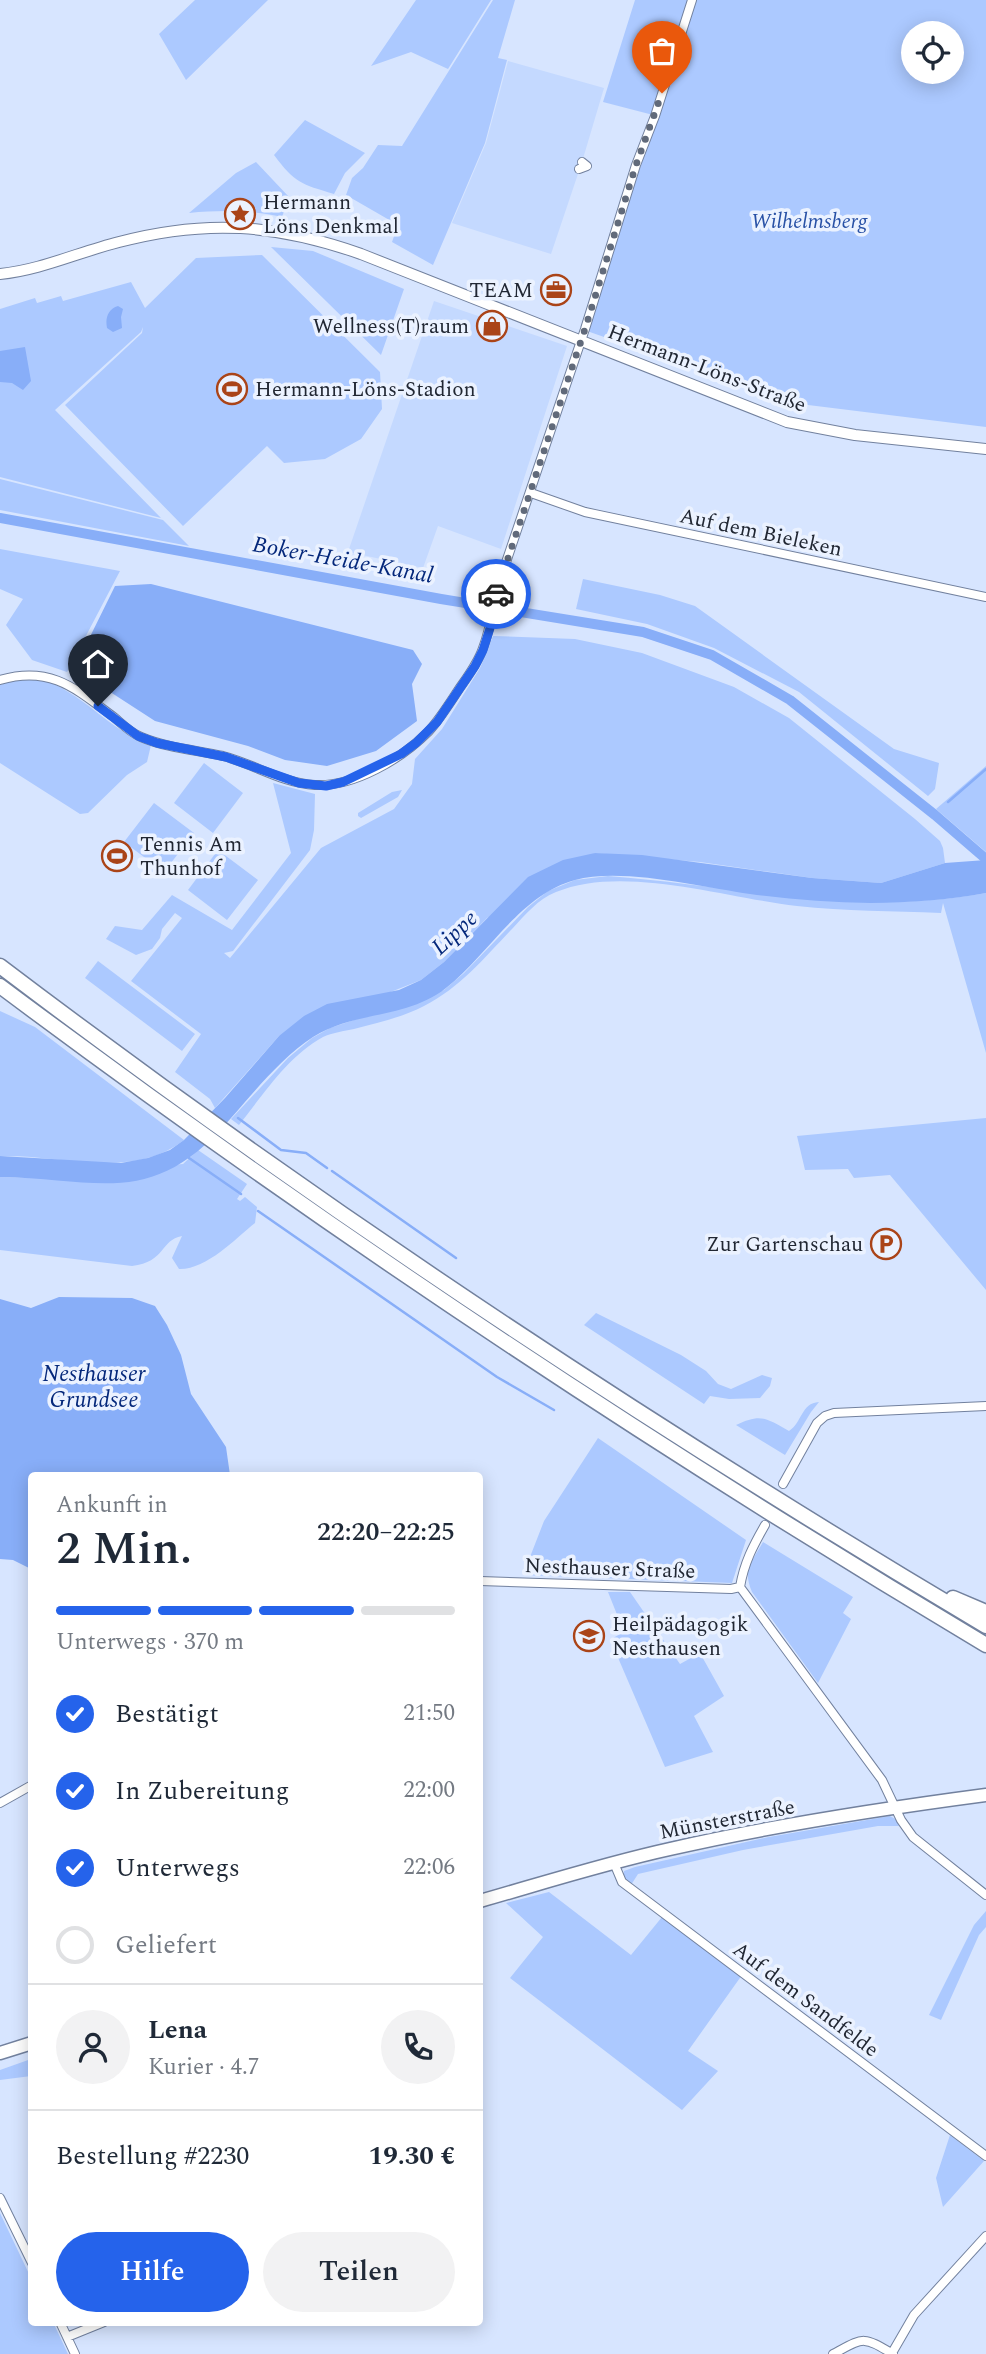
<!DOCTYPE html>
<html lang="de">
<meta charset="utf-8">
<style>
:root{--surface:#fff;--page:#f2f2f3;--text:#1f2937;--muted:#747a83;--line:#e0e1e3;--accent:#2563eb}
body{margin:0;font-family:Spectral,serif;background:var(--page);color:var(--text);height:100vh;display:flex;flex-direction:column;font-size:26px;white-space:nowrap}
*{box-sizing:border-box;margin:0}
p{font-size:23px;color:var(--muted)}
.icon{flex:none;width:38px;height:38px;fill:none;stroke:currentColor;stroke-width:2;stroke-linecap:round;stroke-linejoin:round}
.map{position:relative;flex:1;overflow:hidden}
.sheet{position:absolute;left:28px;top:1472px;width:455px;height:854px;display:flex;flex-direction:column;background:var(--surface);border-radius:7px;box-shadow:0 4px 18px #0003}
.sheet>*{flex:none}
.fabs{position:absolute;left:901px;top:21px;display:grid;gap:14px}
.fabs a{display:grid;place-items:center;width:63px;height:63px;border-radius:50%;background:var(--surface);box-shadow:0 4px 18px #0003;font-size:35px}
.pin{position:absolute;display:grid;place-items:center;width:60px;height:60px;color:#fff;margin:-72px -30px;border-radius:50% 50% 50% 0;rotate:-45deg;box-shadow:0 0 7px #0007}
.pin .icon{rotate:45deg}
.courier{position:absolute;display:grid;place-items:center;width:70px;height:70px;margin:-35px;border:5px solid #2563eb;border-radius:50%;background:#fff;color:#222;box-shadow:0 2px 9px #0007}
.summary em{font-style:normal;font-weight:600}
.summary div{display:flex;flex-direction:column-reverse}
.summary{display:flex;align-items:center;justify-content:space-between;height:119px;padding:0 28px}
h1{font-size:46px;font-weight:600;line-height:52px}
.bar{display:grid;grid-template-columns:repeat(4,1fr);gap:10px 7px;align-content:center;height:84px;padding:0 28px}
.bar i{height:9px;border-radius:5px;background:var(--line)}
.bar .on{background:var(--accent)}
.bar p{grid-column:span 4}
.line{display:flex;align-items:center;gap:18px;padding:0 28px;border-top:2px solid var(--line)}
.line div{flex:1}
.round{display:grid;place-items:center;flex:none;width:74px;height:74px;border-radius:37px;background:var(--page)}
ol{padding:0 28px;list-style:none}
li{display:flex;align-items:center;gap:21px;height:77px}
li p{margin-inline-start:auto}
li .icon{padding:7px;border-radius:50%;background:var(--accent);color:#fff;stroke-width:4}
li:last-child{color:var(--muted)}
li i{width:38px;height:38px;border:4px solid var(--line);border-radius:50%}
.action{display:flex;gap:14px;margin-top:auto;padding:14px 28px}
.action a{flex:1;height:80px;border-radius:42px;background:var(--accent);color:#fff;font-size:28px;font-weight:600;line-height:80px;text-align:center}
.action a+a{background:var(--page);color:var(--text)}
.map>svg:first-child{display:block}
.built{fill:#c4d9ff}
.green{fill:#acc9ff;fill-rule:evenodd}
.water{fill:#88aef8}
.lines{fill:none;stroke-linecap:round;stroke-linejoin:round}
.stream{stroke:#88aef8;stroke-width:2.5}
.canal{stroke:#88aef8;stroke-width:10}
.minor-casing{stroke:#72819e;stroke-width:10}
.tertiary-casing{stroke:#72819e;stroke-width:12}
.primary-casing{stroke:#72819e;stroke-width:15}
.motorway-casing{stroke:#72819e;stroke-width:17}
.minor{stroke:#fff;stroke-width:8}
.tertiary{stroke:#fff;stroke-width:10}
.primary{stroke:#fff;stroke-width:12}
.motorway{stroke:#fff;stroke-width:14}
.done{stroke:#616a7a;stroke-width:7;stroke-dasharray:0 12.6}
.route{stroke:#2563eb;stroke-width:9}
.labels{text-anchor:middle;stroke-width:7;stroke-linejoin:round;paint-order:stroke}
.poi-label{font-size:21px;fill:#212733;stroke:#ebf2ff;text-anchor:start}
.park-label{font-size:21px;font-style:italic;fill:#2851a6;stroke:#ebf2ff}
.street-label{font-size:21px;fill:#212733;stroke:#ebf2ff}
.water-label{font-size:23px;font-style:italic;fill:#05287b;stroke:#ebf2ff}
</style>
<div class="map">
<svg width="986" height="2354" viewBox="0 0 986 2354">
<rect width="100%" height="100%" fill="#d7e5ff"/>
<path class="built" d="M 508,61 L 604,88 L 582,162 L 551,254 L 452,223 L 486,143 Z
M 434,301 L 567,346 L 501,549 L 438,526 L 423,568 L 348,552 Z"/>
<path class="green" d="M 195,0 L 268,0 L 186,80 L 159,34 Z
M 416,0 L 491,0 L 448,69 L 411,52 L 371,66 Z
M 493,0 L 515,0 L 498,58 L 507,60 L 485,143 L 433,265 L 392,242 L 398,225 L 346,195 L 352,178 L 363,168 L 378,145 L 402,146 Z
M 635,0 L 986,0 L 986,427 L 792,403 L 587,331 L 657,116 L 603,102 ZM 914,33 L 952,33 L 952,72 L 914,72 Z
M 305,120 L 365,153 L 345,173 L 334,194 C 301,184 295,183 274,155 Z
M 256,162 L 289,197 L 282,217 C 251,210 221,210 189,213 L 236,173 Z
M 271,247 L 313,251 L 404,289 L 381,355 Z
M 262,255 L 380,372 L 382,409 L 361,439 L 325,459 L 284,463 L 267,446 L 183,526 L 65,405 L 142,333 L 143,327 L 141,332 L 55,410 L 161,518 L 0,477 L 0,309 L 35,298 L 37,303 L 61,296 L 63,301 L 131,282 L 145,308 L 196,258 Z
M 0,479 L 163,520 L 189,546 L 0,510 Z
M 0,549 L 120,571 L 67,672 L 32,660 L 6,625 L 23,599 L 0,589 Z
M 583,579 L 660,595 L 695,606 L 894,749 L 939,763 L 935,789 L 928,796 L 799,692 L 714,648 L 647,624 L 576,609 Z
M 493,636 L 575,639 L 642,653 L 734,687 L 789,718 L 915,819 L 940,841 L 943,848 L 945,863 L 881,883 L 812,878 L 700,862 L 595,853 L 487,918 L 444,962 L 421,980 L 279,1036 L 215,1108 L 210,1099 L 175,1072 L 201,1034 L 131,981 L 182,918 L 175,913 L 162,929 L 160,938 L 152,949 L 136,955 L 106,939 L 115,926 L 142,930 L 172,895 L 232,930 L 291,853 L 273,783 L 315,794 L 314,830 L 310,850 L 233,951 L 224,953 L 230,958 L 321,848 L 394,809 L 412,784 L 415,759 L 442,729 L 480,668 Z
M 40,679 C 82,691 109,731 151,745 L 147,762 L 127,775 L 88,813 L 80,814 L 0,763 L 0,685 L 16,680 Z
M 204,763 L 243,793 L 213,833 L 174,803 Z
M 986,766 L 986,852 L 936,809 Z
M 402,790 L 398,797 L 361,818 L 358,816 L 358,813 L 392,792 Z
M 154,803 L 194,833 L 164,872 L 124,842 Z
M 218,850 L 258,880 L 227,920 L 188,890 Z
M 608,876 C 739,886 853,917 986,893 L 986,1053 L 943,903 L 941,913 C 893,911 845,911 797,906 C 726,898 623,864 556,892 C 538,899 525,915 512,929 C 485,957 460,988 424,1006 C 403,1017 377,1023 354,1029 C 344,1031 332,1033 323,1037 C 288,1056 263,1095 239,1125 L 231,1119 L 288,1058 L 312,1038 L 330,1028 L 444,990 L 464,973 L 528,907 L 548,891 L 575,880 Z
M 98,961 L 195,1034 L 182,1051 L 85,978 Z
M 0,1011 L 35,1027 L 184,1140 C 131,1181 61,1154 0,1156 Z
M 986,1118 L 986,1290 L 890,1175 L 854,1178 L 848,1169 L 805,1170 L 797,1136 Z
M 198,1150 L 247,1184 L 237,1199 L 240,1201 L 245,1197 L 257,1207 L 255,1223 C 235,1239 206,1270 179,1269 L 172,1258 L 182,1236 C 160,1240 166,1262 132,1266 L 0,1250 L 0,1177 L 22,1178 L 183,1164 Z
M 596,1313 L 681,1355 L 706,1371 L 718,1384 L 731,1389 L 762,1375 L 772,1378 L 770,1386 L 760,1398 L 729,1399 L 710,1396 L 704,1404 L 584,1325 Z
M 819,1402 L 811,1412 L 785,1455 L 736,1425 C 761,1413 766,1418 789,1431 C 802,1423 801,1403 819,1402 Z
M 598,1438 L 746,1540 L 732,1583 L 523,1575 L 544,1521 Z
M 763,1542 L 853,1597 L 843,1613 L 851,1619 L 818,1683 L 752,1592 C 742,1569 752,1562 763,1542 Z
M 608,1592 L 630,1592 L 680,1664 L 700,1653 L 724,1696 L 694,1716 L 713,1752 L 665,1767 L 616,1653 L 613,1638 L 624,1632 Z
M 890,1816 L 897,1820 L 899,1826 L 878,1826 L 743,1850 L 638,1874 L 631,1885 L 624,1878 L 624,1871 L 635,1867 L 769,1837 Z
M 549,1892 L 631,1955 L 662,1917 L 742,1975 L 688,2051 L 718,2071 L 682,2110 L 510,1978 L 543,1937 L 506,1903 Z
M 986,1911 L 986,1927 L 979,1935 L 941,2020 L 929,2015 L 974,1925 Z
M 31,2059 L 31,2076 L 0,2080 L 0,2070 Z
M 950,2135 L 984,2161 L 943,2207 L 936,2178 Z
M 0,2213 L 31,2278 L 32,2322 L 53,2322 L 68,2354 L 0,2354 Z"/>
<path class="water" d="M 118,306 L 123,309 L 121,317 L 122,328 L 113,332 L 107,328 C 105,318 108,309 118,306 Z
M 25,347 L 31,381 L 23,390 L 12,383 L 0,382 L 0,351 Z
M 151,584 L 413,650 L 422,664 L 412,684 L 417,721 L 376,751 L 327,766 L 285,760 L 248,746 L 155,721 L 101,686 L 81,655 L 115,586 Z
M 595,853 L 642,855 L 812,878 L 881,883 L 945,863 L 986,860 L 986,893 C 908,907 829,905 750,894 C 702,887 621,867 575,880 C 520,895 489,954 446,988 C 407,1019 354,1011 313,1037 C 282,1057 255,1091 231,1118 C 153,1209 103,1179 0,1177 L 0,1156 L 121,1163 L 148,1158 L 170,1150 L 184,1140 L 225,1098 L 279,1036 L 304,1016 L 327,1004 L 399,990 L 421,980 L 444,962 L 528,877 L 563,860 Z
M 59,1297 L 132,1298 L 155,1306 L 167,1325 L 181,1355 L 191,1394 L 226,1447 L 230,1475 L 32,1475 L 31,1569 L 13,1560 L 0,1559 L 0,1299 L 31,1308 Z"/>
<g class="lines">
<path class="stream" d="M 948,802 L 986,769
M 238,1118 L 281,1150 L 306,1153 L 327,1168
M 189,1158 L 241,1194
M 332,1171 L 456,1258
M 258,1211 L 497,1377 L 554,1410"/>
<path class="canal" d="M 0,518 L 441,599 L 643,632 L 712,655 L 790,700 L 935,815 L 986,859"/>
<g class="minor-casing">
<path id="minor" d="M 579,169 L 587,166 L 582,162
M 531,493 L 585,512 L 986,597
M 0,680 C 51,665 76,689 115,718 C 123,725 131,733 141,737 C 167,748 196,750 223,756 C 254,764 282,783 315,785 C 354,787 401,759 428,732 C 440,719 449,704 459,689 C 468,676 478,663 483,648 C 491,628 493,606 498,586 L 585,329 L 636,165 L 655,116 L 692,0
M 783,1484 L 817,1423 L 825,1416 L 834,1413 L 986,1406
M 765,1525 C 753,1546 744,1563 740,1587 L 882,1780 L 901,1820 L 913,1837 L 986,1895
M 480,1581 L 731,1589 L 740,1587
M 0,1803 L 32,1785
M 614,1863 L 622,1882 L 986,2156
M 0,2198 L 32,2263
M 60,2322 L 75,2354
M 67,2337 L 104,2322
M 892,2353 L 914,2315 L 986,2236
M 833,2354 C 865,2337 862,2336 893,2354"/>
</g>
<g class="tertiary-casing">
<path id="tertiary" d="M 0,274 C 41,270 79,252 119,242 C 206,219 276,224 361,254 L 787,422 L 855,435 L 986,449"/>
</g>
<g class="primary-casing">
<path id="primary" d="M 480,1901 C 543,1883 606,1863 670,1849 C 774,1825 880,1809 986,1795
M 0,2053 L 32,2043"/>
</g>
<g class="motorway-casing">
<path id="motorway" d="M 0,966 C 315,1205 646,1424 986,1626
M 0,986 C 317,1223 646,1442 986,1645
M 953,1598 L 986,1612"/>
</g>
<use href="#minor" class="minor"/>
<use href="#tertiary" class="tertiary"/>
<use href="#primary" class="primary"/>
<use href="#motorway" class="motorway"/>
</g>
<g class="lines">
<path class="done" d="M 496,594 L 585,329 L 636,165 L 662,93"/>
<path class="route" d="M 98,706 L 138,736 L 157,743 L 226,757 L 299,783 L 326,786 L 343,782 L 401,754 L 416,743 L 437,722 L 475,666 L 483,650 L 490,628 L 496,594"/>
</g>
<defs>
<g id="sight-ring" transform="scale(1.575)"><circle r="9.5" fill="#ebf2ff" stroke="#aa4418" stroke-width="1.5"/><path d="M0-6L1.8-2.2L6-1.7L2.9 1.2L3.7 5.4L0 3.3L-3.7 5.4L-2.9 1.2L-6-1.7L-1.8-2.2Z" fill="#aa4418"/></g>
<g id="office-ring" transform="scale(1.575)"><circle r="9.5" fill="#ebf2ff" stroke="#aa4418" stroke-width="1.5"/><path d="M-6-3h4V-5.5h4V-3h4V5H-6ZM-1-4.5V-3h2v-1.5ZM-6 0V1H6V0Z" fill="#aa4418"/></g>
<g id="shop-ring" transform="scale(1.575)"><circle r="9.5" fill="#ebf2ff" stroke="#aa4418" stroke-width="1.5"/><path d="M-5-2.5h2.3a2.7 3.5 0 0 1 5.4 0H5L5.5 6h-11ZM-1.5-2.5h3a1.5 2.3 0 0 0-3 0Z" fill="#aa4418"/></g>
<g id="stadium-ring" transform="scale(1.575)"><circle r="9.5" fill="#ebf2ff" stroke="#aa4418" stroke-width="1.5"/><path d="M0-5a6.5 5 0 1 0 0 10a6.5 5 0 1 0 0-10ZM-3.5-1.8h7v3.6h-7Z" fill="#aa4418"/></g>
<g id="parking-ring" transform="scale(1.575)"><circle r="9.5" fill="#ebf2ff" stroke="#aa4418" stroke-width="1.5"/><path d="M-3.5-5.5H1a3.5 3.5 0 0 1 0 7H-1V5.5H-3.5ZM-1-3.4V-.6H.8a1.4 1.4 0 0 0 0-2.8Z" fill="#aa4418"/></g>
<g id="school-ring" transform="scale(1.575)"><circle r="9.5" fill="#ebf2ff" stroke="#aa4418" stroke-width="1.5"/><path d="M0-5L7-2L0 1L-7-2ZM-4 1L0 2.5L4 1V4Q0 6-4 4Z" fill="#aa4418"/></g>
</defs>
<g fill-rule="evenodd">
<use href="#sight-ring" x="240" y="214"/>
<use href="#office-ring" x="556" y="290"/>
<use href="#shop-ring" x="492" y="326"/>
<use href="#stadium-ring" x="232" y="389"/>
<use href="#stadium-ring" x="117" y="856"/>
<use href="#parking-ring" x="886" y="1244"/>
<use href="#school-ring" x="589" y="1636"/>
</g>
<g class="labels">
<g class="poi-label">
<text x="263" y="209">Hermann<tspan x="263" dy="24">Löns Denkmal</tspan></text>
<text x="533" y="297" text-anchor="end">TEAM</text>
<text x="469" y="333" text-anchor="end">Wellness(T)raum</text>
<text x="255" y="396">Hermann-Löns-Stadion</text>
<text x="140" y="851">Tennis Am<tspan x="140" dy="24">Thunhof</tspan></text>
<text x="863" y="1251" text-anchor="end">Zur Gartenschau</text>
<text x="612" y="1631">Heilpädagogik<tspan x="612" dy="24">Nesthausen</tspan></text>
</g>
<g class="park-label">
<text x="809" y="228">Wilhelmsberg</text>
</g>
<g class="street-label">
<text transform="translate(707 368) rotate(21)" y="7">Hermann-Löns-Straße</text>
<text transform="translate(761 532) rotate(12)" y="7">Auf dem Bieleken</text>
<text transform="translate(610 1568) rotate(2)" y="7">Nesthauser Straße</text>
<text transform="translate(727 1819) rotate(-11)" y="7">Münsterstraße</text>
<text transform="translate(806 1999) rotate(37)" y="7">Auf dem Sandfelde</text>
</g>
<g class="water-label">
<text transform="translate(343 559) rotate(10)" y="8">Boker-Heide-Kanal</text>
<text transform="translate(454 932) rotate(-43)" y="8">Lippe</text>
<text x="94" y="1381">Nesthauser<tspan x="94" dy="26">Grundsee</tspan></text>
</g>
</g>
</svg>
<div class="fabs">
<a><svg class="icon" aria-label="locate" viewBox="0 0 24 24"><circle cx="12" cy="12" r="6"/><path d="M12 2v4M12 18v4M2 12h4M18 12h4"/></svg></a>
</div>
<div class="pin" style="left:662px;top:93px;background:#ea580c"><svg class="icon" aria-label="bag" viewBox="0 0 24 24"><path d="M5 8h14l-1 12H6zM9 8a3 3 0 0 1 6 0"/></svg></div>
<div class="pin" style="left:98px;top:706px;background:#1f2937"><svg class="icon" aria-label="home" viewBox="0 0 24 24"><path d="M3 11l9-7 9 7M6 9v11h12V9"/></svg></div>
<div class="courier" style="left:496px;top:594px"><svg class="icon" aria-label="car" viewBox="0 0 24 24"><path d="M5 17H2v-5l4-1 3-4h7l3 4 3 1v5h-3M9 17h6M6 11h13"/><circle cx="7" cy="17" r="2"/><circle cx="17" cy="17" r="2"/></svg></div>
<section class="sheet">
<div class="summary"><div><h1>2 Min.</h1><p>Ankunft in</p></div><em>22:20–22:25</em></div>
<div class="bar"><i class="on"></i><i class="on"></i><i class="on"></i><i></i><p>Unterwegs · 370 m</p></div>
<ol>
<li><svg class="icon" aria-label="check" viewBox="0 0 24 24"><path d="M5 12l5 5 9-10"/></svg>Bestätigt<p>21:50</p></li>
<li><svg class="icon" aria-label="check" viewBox="0 0 24 24"><path d="M5 12l5 5 9-10"/></svg>In Zubereitung<p>22:00</p></li>
<li><svg class="icon" aria-label="check" viewBox="0 0 24 24"><path d="M5 12l5 5 9-10"/></svg>Unterwegs<p>22:06</p></li>
<li><i></i>Geliefert</li>
</ol>
<div class="line" style="height:126px"><a class="round"><svg class="icon" aria-label="person" viewBox="0 0 24 24"><circle cx="12" cy="8" r="4"/><path d="M4 21q1-7 8-7t8 7"/></svg></a><div><b>Lena</b><p>Kurier · 4.7</p></div><a class="round"><svg class="icon" aria-label="phone" viewBox="0 0 24 24"><path d="M5 4h4l2 5-3 2q2 4 5 5l2-3 5 2v4C11 20 4 13 5 4z"/></svg></a></div>
<div class="line" style="height:91px"><div>Bestellung #2230</div><b>19.30 €</b></div>
<div class="action"><a>Hilfe</a><a>Teilen</a></div>
</section>
</div>
